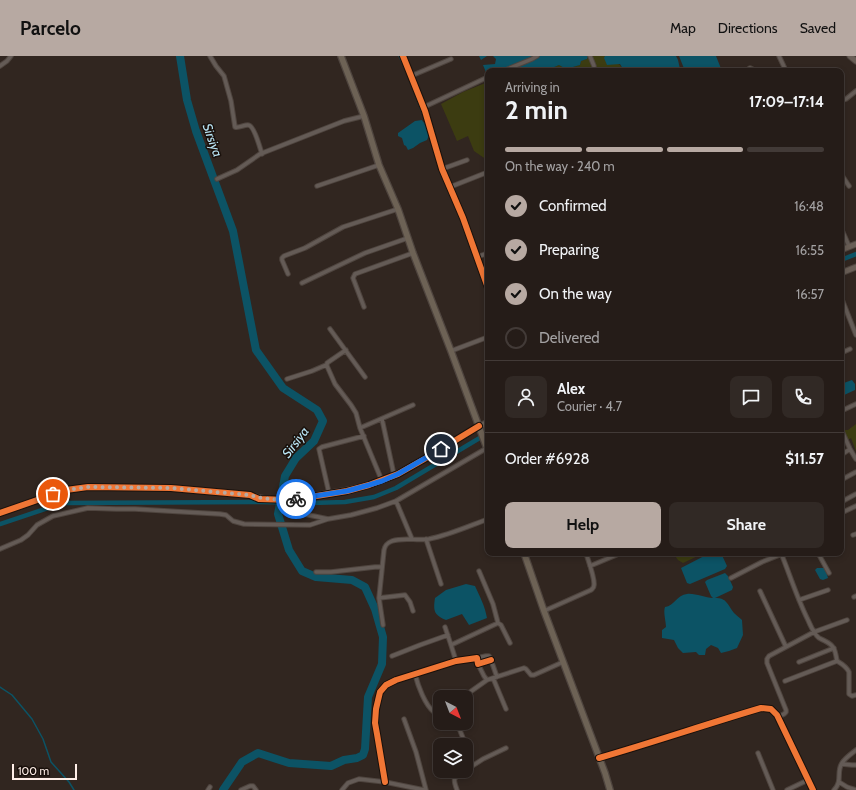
<!DOCTYPE html>
<meta charset="utf-8">
<style>
:root{--surface:#251c18;--page:#312925;--text:#f1f3f6;--muted:#a3a1a2;--line:#423a37;--accent:#b7a9a2}
body{margin:0;font-family:Cabin,sans-serif;background:var(--page);color:var(--text);height:100vh;display:flex;flex-direction:column;font-size:15px;white-space:nowrap}
*{box-sizing:border-box;margin:0}
p{font-size:13px;color:var(--muted)}
.icon{flex:none;width:22px;height:22px;fill:none;stroke:currentColor;stroke-width:2;stroke-linecap:round;stroke-linejoin:round}
.map{position:relative;flex:1;overflow:hidden}
.panel{position:absolute;left:485px;top:12px;width:359px;height:488px;display:flex;flex-direction:column;background:var(--surface);border-radius:8px;box-shadow:0 2px 6px #0003,0 0 0 1px var(--line)}
.panel>*{flex:none}
.needle{width:26px;rotate:138deg}
.controls{position:absolute;left:433px;top:634px;display:grid;gap:8px}
.controls a{display:grid;place-items:center;width:40px;height:40px;border-radius:8px;background:var(--surface);box-shadow:0 2px 6px #0003,0 0 0 1px var(--line);font-size:20px}
.scale{position:absolute;left:12px;bottom:10px;width:65px;box-sizing:border-box;padding-left:4px;border:2px solid #ffefe8;border-top:0;font-size:11px;line-height:14px;white-space:nowrap;color:#ffefe8;-webkit-text-stroke:3px #19100b;paint-order:stroke}
.pin{position:absolute;display:grid;place-items:center;width:34px;height:34px;color:#fff;margin:-17px;border:2px solid #fff;border-radius:50%;box-shadow:0 1px 4px #0007}
.courier{position:absolute;display:grid;place-items:center;width:40px;height:40px;margin:-20px;border:3px solid #1a73e8;border-radius:50%;background:#fff;color:#222;box-shadow:0 1px 5px #0007}
.headline em{font-style:normal;font-weight:700}
.headline div{display:flex;flex-direction:column-reverse}
.headline{display:flex;align-items:center;justify-content:space-between;height:68px;padding:0 20px}
h1{font-size:26px;font-weight:700;line-height:30px}
.bar{display:grid;grid-template-columns:repeat(4,1fr);gap:6px 4px;align-content:center;height:48px;padding:0 20px}
.bar i{height:5px;border-radius:3px;background:var(--line)}
.bar .on{background:var(--accent)}
.bar p{grid-column:span 4}
.line{display:flex;align-items:center;gap:10px;padding:0 20px;border-top:1px solid var(--line)}
.line div{flex:1}
.round{display:grid;place-items:center;flex:none;width:42px;height:42px;border-radius:8px;background:var(--page)}
ol{padding:0 20px;list-style:none}
li{display:flex;align-items:center;gap:12px;height:44px}
li p{margin-inline-start:auto}
li .icon{padding:4px;border-radius:50%;background:var(--accent);color:#111;stroke-width:4}
li:last-child{color:var(--muted)}
li i{width:22px;height:22px;border:2px solid var(--line);border-radius:50%}
.button{display:flex;gap:8px;margin-top:auto;padding:8px 20px}
.button a{flex:1;height:46px;border-radius:8px;background:var(--accent);color:#111;font-size:16px;font-weight:700;line-height:46px;text-align:center}
.button a+a{background:var(--page);color:var(--text)}
header{display:flex;align-items:center;gap:24px;box-sizing:border-box;height:56px;padding:0 20px;background:var(--accent);color:#111}
header strong{font-size:19px}
nav{display:flex;gap:22px;margin-inline-start:auto;font-size:14px}
.map>svg:first-child{display:block}
.green{fill:#3c3c11}
.water{fill:#0c5365}
.lines{fill:none;stroke-linecap:round;stroke-linejoin:round}
.stream{stroke:#0c5365;stroke-width:1.5}
.canal{stroke:#0c5365;stroke-width:4.5}
.river{stroke:#0c5365;stroke-width:8}
.street-casing{stroke:#4f453f;stroke-width:5.5}
.secondary-casing{stroke:#4f453f;stroke-width:7}
.primary-casing{stroke:#4f453f;stroke-width:8}
.street{stroke:#645b56;stroke-width:3.5}
.secondary{stroke:#695e56;stroke-width:5}
.primary{stroke:#6d6255;stroke-width:5.5}
.cycleway-casing{stroke:#19100b;stroke-width:8}
.cycleway{stroke:#f07635;stroke-width:6}
.done{stroke:#b7a9a2;stroke-width:4;stroke-dasharray:0 7.2}
.route{stroke:#1a73e8;stroke-width:5}
.labels{text-anchor:middle;stroke-width:3;stroke-linejoin:round;paint-order:stroke}
.water-label{font-size:13px;font-style:italic;fill:#bae5f5;stroke:#19100b}
</style>
<header>
<strong>Parcelo</strong>
<nav><a>Map</a><a>Directions</a><a>Saved</a></nav>
</header>
<div class="map">
<svg width="856" height="734" viewBox="0 0 856 734">
<rect width="100%" height="100%" fill="#312620"/>
<path class="green" d="M 588,0 L 605,0 L 605,2 C 612,5 621,6 623,15 L 545,15 L 559,9 L 566,13 L 580,9 L 581,5 L 587,3 Z
M 488,26 L 488,103 L 487,104 L 474,95 L 468,80 L 457,85 L 441,48 L 463,36 Z
M 856,368 L 856,395 L 851,382 L 841,388 L 841,374 L 848,374 Z
M 673,497 L 704,497 L 683,507 L 678,504 Z"/>
<path class="water" d="M 479,0 L 588,0 L 587,3 L 581,5 L 580,9 L 566,13 L 559,9 L 545,15 L 488,15 L 488,21 L 483,9 L 495,8 L 496,3 L 493,0 L 487,0 L 481,4 Z
M 605,0 L 676,0 L 678,4 L 680,13 L 677,15 L 623,15 L 623,13 L 620,8 L 607,9 L 604,2 Z
M 679,0 L 716,0 L 722,15 L 685,15 Z
M 422,64 C 426,71 431,76 427,84 L 420,87 L 413,92 L 408,94 L 406,90 L 404,89 L 402,82 L 398,80 L 398,77 L 415,65 Z
M 852,324 L 855,328 L 855,334 L 842,340 L 841,340 L 841,328 Z
M 710,497 L 721,497 L 727,510 L 725,513 L 690,528 L 687,527 L 681,512 Z
M 817,512 L 825,512 L 828,522 L 823,524 L 820,523 L 815,514 Z
M 725,517 L 728,520 L 733,531 L 732,534 L 715,542 C 727,542 727,548 734,557 C 736,559 739,561 742,564 L 743,579 L 737,592 L 729,595 L 721,597 L 718,592 L 711,589 L 706,593 L 705,599 L 699,599 L 696,596 L 683,597 L 678,592 L 674,584 L 662,582 L 662,574 L 666,571 C 666,566 663,556 665,551 C 674,550 677,539 687,538 C 695,537 705,542 713,542 L 711,540 L 705,526 L 707,524 Z
M 466,528 L 475,530 C 480,541 485,550 487,562 L 469,569 L 462,558 L 446,564 C 434,559 433,555 435,542 L 446,534 Z"/>
<g class="lines">
<path class="stream" d="M 399,0 L 407,17 L 425,64 L 424,68
M 0,631 L 12,639 L 32,663 L 43,683 L 51,706 L 69,726 L 74,734"/>
<path class="canal" d="M 841,204 L 856,198
M 0,468 L 63,447 L 263,446 L 311,447 L 345,446 L 374,441 L 396,432 L 488,377"/>
<path class="river" d="M 180,0 L 187,44 L 196,75 L 233,175 L 256,294 L 283,332 L 317,354 L 323,365 L 314,385 L 296,402 L 285,420 L 278,458 L 289,494 L 302,515 L 316,521 L 352,524 L 365,531 L 375,553 L 383,581 L 382,608 L 368,641 L 365,693 L 363,699 L 357,702 L 344,704 L 331,710 L 289,707 L 258,697 L 242,706 L 223,734"/>
<g class="street-casing">
<path id="street" d="M 210,0 L 216,10 L 224,20 L 231,45 L 235,71 C 240,72 243,69 248,69 C 254,69 260,92 262,98
M 403,0 L 425,55 L 442,113 L 463,162 L 488,232
M 590,0 L 594,10
M 779,0 L 786,15
M 0,10 L 7,5 L 11,0
M 503,15 L 532,3 L 537,0
M 746,15 L 750,12 L 756,15
M 411,20 L 451,3
M 841,45 L 846,43 L 856,35
M 424,51 L 488,21
M 442,113 L 467,104
M 841,118 L 849,130
M 217,123 L 237,114 L 260,98 L 344,65 L 364,60
M 317,130 L 379,109
M 450,131 L 488,116
M 841,172 L 849,190
M 477,201 L 488,197
M 288,218 L 282,204 L 282,202 L 284,200 L 305,192 L 343,171 L 398,153
M 302,227 L 365,197 L 408,182
M 841,241 L 856,279
M 364,251 L 353,222 L 355,218 L 413,197
M 330,273 L 365,321
M 346,294 L 327,307 L 327,310 L 335,328 L 351,349 L 356,357 L 360,372 L 382,425
M 451,295 L 488,281
M 841,297 L 850,293
M 287,323 L 312,315 L 326,309
M 841,355 L 856,348
M 382,363 L 394,419
M 360,372 L 413,349
M 841,373 L 850,393 L 856,403
M 841,399 L 850,393
M 841,424 L 856,416
M 329,437 L 319,393 L 322,391 L 364,380
M 292,444 L 292,451 L 294,453 L 298,456 L 304,458 L 328,463 L 351,459 L 377,452 L 396,445 L 487,392
M 396,445 L 412,483
M 841,446 L 856,438
M 841,457 L 856,450
M 853,479 L 856,478
M 426,483 L 441,528
M 0,493 L 21,484 L 28,479 L 37,469 L 53,460 L 88,452 L 116,453 L 135,453 L 168,455 L 220,458 L 226,459 L 233,465 L 244,468 L 310,469 L 328,463
M 781,497 C 790,519 797,542 808,564 C 810,569 813,575 817,580 C 819,583 822,583 825,585 C 835,590 835,594 837,605 C 842,608 846,610 849,616 L 849,638 L 852,640 L 856,639
M 818,497 L 829,517
M 590,510 L 621,497
M 479,515 L 493,548 L 498,567
M 316,516 L 331,516 L 375,511 L 382,511
M 731,522 L 762,506 L 782,498
M 760,535 L 786,591
M 854,541 L 856,540
M 379,542 L 405,539 L 410,546 L 413,555
M 799,544 L 828,534
M 544,555 L 591,534 C 593,532 594,532 594,529 C 595,522 588,504 586,497
M 383,569 L 379,542 L 384,494 C 385,489 387,487 392,485 C 404,481 417,485 429,483 C 449,479 469,470 488,463
M 445,571 L 451,589 L 456,605
M 451,589 L 498,567 L 501,569 L 510,587
M 392,600 L 420,589 L 448,579
M 477,602 L 486,600 L 489,600 L 491,604 L 497,621
M 799,606 L 834,592
M 478,608 L 484,620 L 487,624 L 493,622 L 506,653
M 415,618 C 418,630 425,649 434,656 L 440,656
M 493,622 L 524,612 L 526,613 L 531,619 L 534,619 L 563,606
M 785,625 L 837,605
M 463,641 L 487,624
M 778,661 L 784,658 L 786,656 L 786,654 L 767,607 L 767,603 L 769,600 L 814,576 L 847,564
M 404,663 L 416,696 L 426,734
M 457,667 L 465,687
M 758,697 L 773,734
M 599,702 C 654,686 707,668 761,652 L 771,653 L 777,659 L 813,734
M 842,708 L 852,709 L 856,709
M 466,714 L 483,703 L 506,692
M 385,726 L 377,678 L 375,667 L 376,653 L 380,636 L 386,629 L 396,624 L 456,605 L 477,602 L 478,608 L 491,604
M 839,726 L 847,731 L 856,734
M 208,734 L 210,731
M 241,734 L 250,730 L 253,730 L 256,734
M 342,734 L 348,727 L 359,723 L 385,726 L 424,734
M 457,734 C 452,721 454,722 465,715
M 787,734 L 808,724
M 834,734 C 843,725 836,716 842,707 C 845,702 851,698 856,694"/>
</g>
<g class="secondary-casing">
<path id="secondary" d="M 850,0 L 856,5
M 841,194 L 856,188
M 841,217 L 856,211
M 0,457 L 66,434 L 88,431 L 171,432 L 250,439 C 272,447 296,443 319,439 C 340,435 361,433 381,425 C 419,410 452,384 488,366"/>
</g>
<g class="primary-casing">
<path id="primary" d="M 341,0 L 364,60 L 379,109 L 398,153 L 413,197 L 451,295 L 488,395
M 524,497 L 544,555 L 605,717 L 610,734"/>
</g>
<use href="#street" class="street"/>
<use href="#secondary" class="secondary"/>
<use href="#primary" class="primary"/>
<g class="cycleway-casing">
<path id="cycleway" d="M 403,0 L 425,55 L 442,113 L 463,162 L 488,232
M 0,457 L 66,434 L 88,431 L 171,432 L 250,439 L 259,443 L 292,444 L 347,435 L 369,429 L 398,418 L 428,401 L 479,370
M 599,702 C 654,686 707,668 761,652 L 771,653 L 777,659 L 813,734
M 385,726 L 377,678 L 375,667 L 376,653 L 380,636 L 386,629 L 396,624 L 456,605 L 477,602 L 478,608 L 491,604"/>
</g>
<use href="#cycleway" class="cycleway"/>
</g>
<g class="lines">
<path class="done" d="M 53,438 L 66,434 L 88,431 L 171,432 L 250,439 C 264,444 277,443 292,444 L 296,443"/>
<path class="route" d="M 296,443 L 347,435 L 369,429 L 382,425 L 398,418 L 441,393"/>
</g>
<g class="labels">
<g class="water-label">
<text transform="translate(213 84) rotate(70)" y="5">Sirsiya</text>
<text transform="translate(295 386) rotate(-53)" y="5">Sirsiya</text>
</g>
</g>
</svg>
<div class="controls">
<a><svg class="needle" viewBox="-14 -14 28 28"><path d="M0-13l5 13h-10z" fill="#e53935"/><path d="M0 13l5-13h-10z" fill="#a3a1a2"/></svg></a>
<a><svg class="icon" aria-label="layers" viewBox="0 0 24 24"><path d="M12 4l9 5-9 5-9-5zM3 14l9 5 9-5"/></svg></a>
</div>
<div class="scale">100 m</div>
<div class="pin" style="left:53px;top:438px;background:#ea580c"><svg class="icon" aria-label="bag" viewBox="0 0 24 24"><path d="M5 8h14l-1 12H6zM9 8a3 3 0 0 1 6 0"/></svg></div>
<div class="pin" style="left:441px;top:393px;background:#1f2937"><svg class="icon" aria-label="home" viewBox="0 0 24 24"><path d="M3 11l9-7 9 7M6 9v11h12V9"/></svg></div>
<div class="courier" style="left:296px;top:443px"><svg class="icon" aria-label="bike" viewBox="0 0 24 24"><circle cx="6" cy="16" r="4"/><circle cx="18" cy="16" r="4"/><path d="M6 16l4-8h5l3 8M10 8l3 8H6M13 5h3"/></svg></div>
<section class="panel">
<div class="headline"><div><h1>2 min</h1><p>Arriving in</p></div><em>17:09–17:14</em></div>
<div class="bar"><i class="on"></i><i class="on"></i><i class="on"></i><i></i><p>On the way · 240 m</p></div>
<ol>
<li><svg class="icon" aria-label="check" viewBox="0 0 24 24"><path d="M5 12l5 5 9-10"/></svg>Confirmed<p>16:48</p></li>
<li><svg class="icon" aria-label="check" viewBox="0 0 24 24"><path d="M5 12l5 5 9-10"/></svg>Preparing<p>16:55</p></li>
<li><svg class="icon" aria-label="check" viewBox="0 0 24 24"><path d="M5 12l5 5 9-10"/></svg>On the way<p>16:57</p></li>
<li><i></i>Delivered</li>
</ol>
<div class="line" style="height:72px"><a class="round"><svg class="icon" aria-label="person" viewBox="0 0 24 24"><circle cx="12" cy="8" r="4"/><path d="M4 21q1-7 8-7t8 7"/></svg></a><div><b>Alex</b><p>Courier · 4.7</p></div><a class="round"><svg class="icon" aria-label="chat" viewBox="0 0 24 24"><path d="M4 5h16v11H9l-5 4z"/></svg></a><a class="round"><svg class="icon" aria-label="phone" viewBox="0 0 24 24"><path d="M5 4h4l2 5-3 2q2 4 5 5l2-3 5 2v4C11 20 4 13 5 4z"/></svg></a></div>
<div class="line" style="height:52px"><div>Order #6928</div><b>$11.57</b></div>
<div class="button"><a>Help</a><a>Share</a></div>
</section>
</div>
